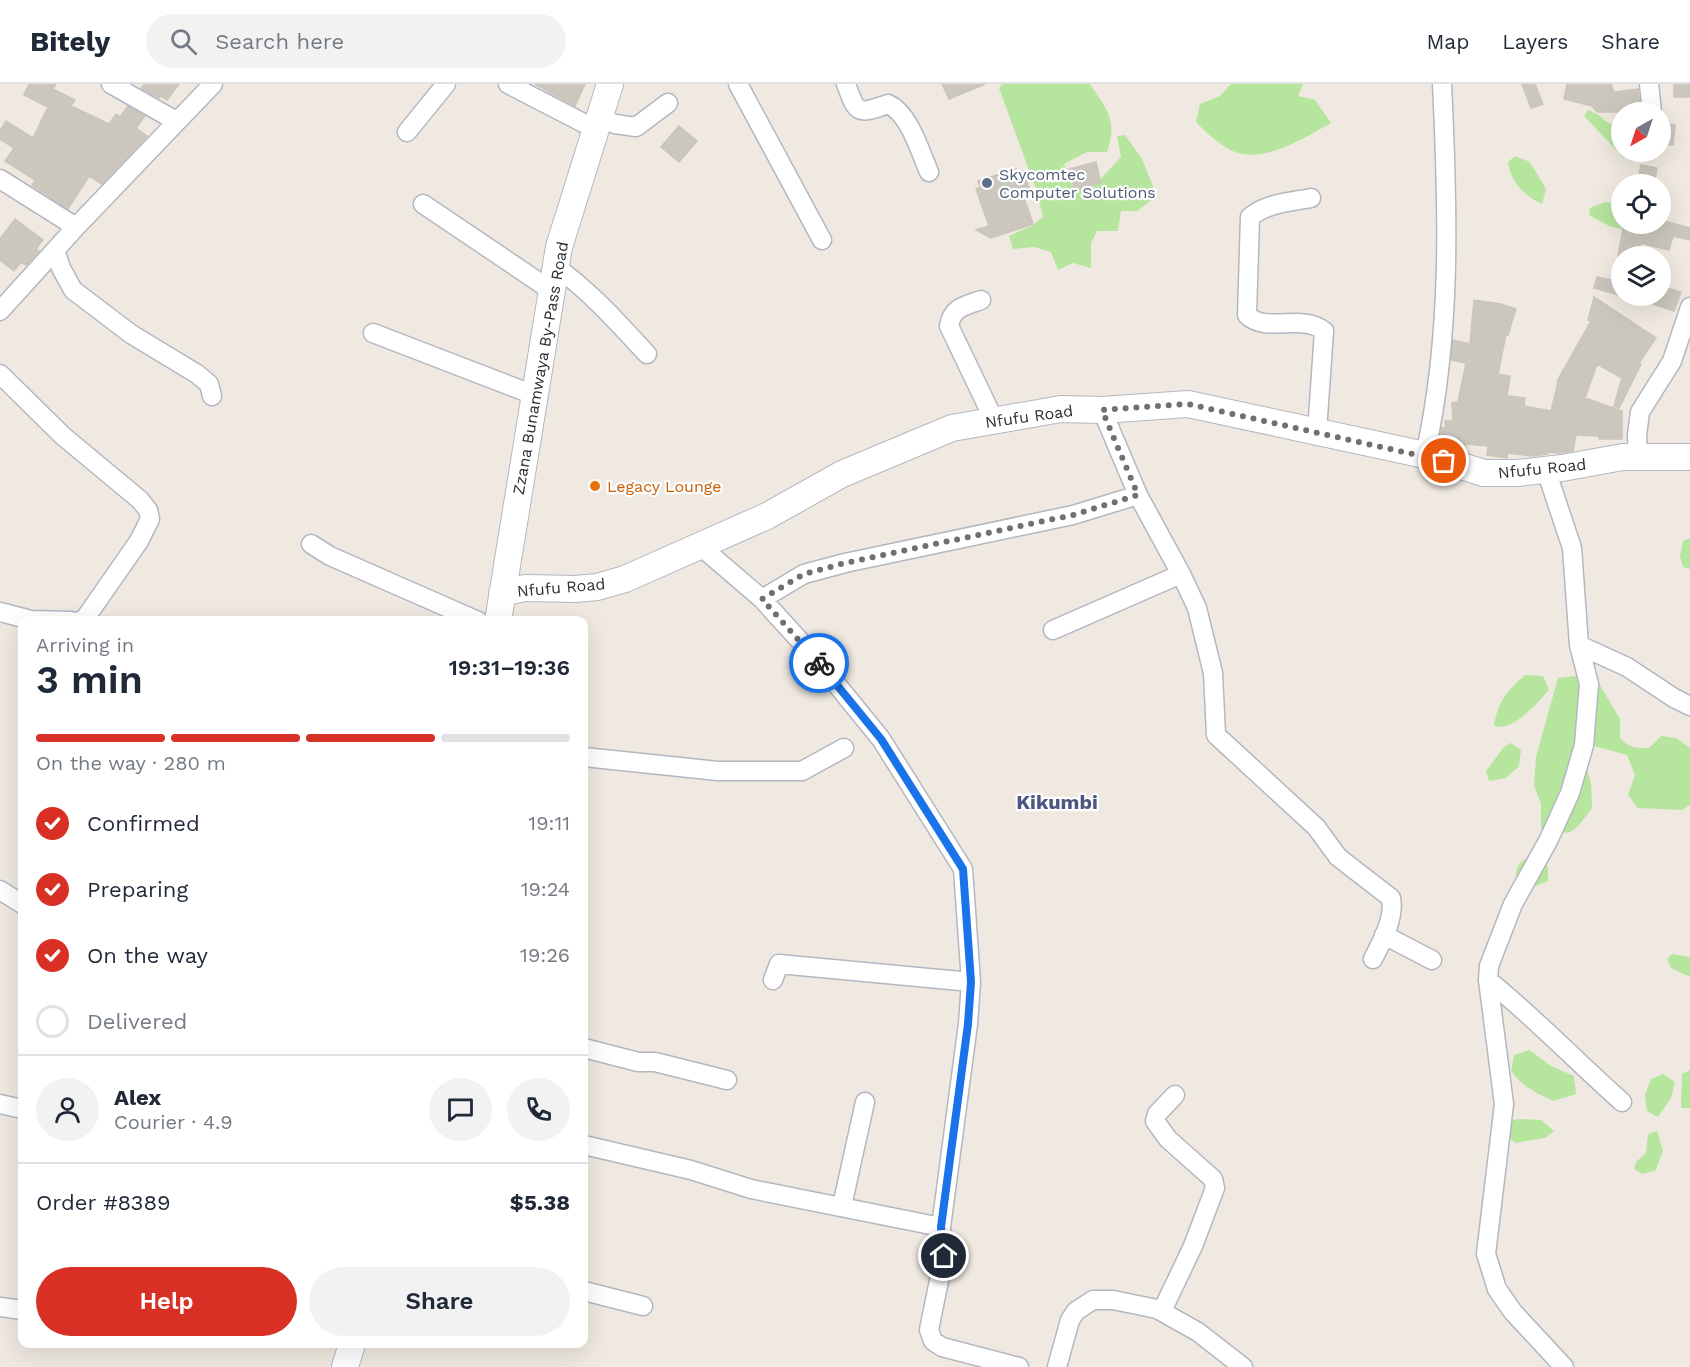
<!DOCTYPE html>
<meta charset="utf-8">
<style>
:root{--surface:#fff;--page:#f2f2f3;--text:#1f2937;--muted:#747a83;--line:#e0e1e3;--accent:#d93025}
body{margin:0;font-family:"Work Sans",sans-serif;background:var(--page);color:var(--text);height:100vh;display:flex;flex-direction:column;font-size:22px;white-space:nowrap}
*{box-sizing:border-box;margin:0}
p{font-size:20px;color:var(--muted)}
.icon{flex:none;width:33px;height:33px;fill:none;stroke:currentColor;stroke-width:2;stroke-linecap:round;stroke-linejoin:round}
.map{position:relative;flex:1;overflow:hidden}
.sheet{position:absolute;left:18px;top:532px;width:570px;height:732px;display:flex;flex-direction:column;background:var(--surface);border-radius:12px;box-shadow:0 6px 24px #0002}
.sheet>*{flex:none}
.needle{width:39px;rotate:219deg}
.tools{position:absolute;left:1611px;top:18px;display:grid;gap:12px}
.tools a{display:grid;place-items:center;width:60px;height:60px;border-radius:50%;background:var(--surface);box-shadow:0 6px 24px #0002;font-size:30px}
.pin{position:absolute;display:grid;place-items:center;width:51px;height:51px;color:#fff;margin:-26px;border:3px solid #fff;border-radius:50%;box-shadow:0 2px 6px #0007}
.courier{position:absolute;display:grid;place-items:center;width:60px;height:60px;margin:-30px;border:4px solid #1a73e8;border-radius:50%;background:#fff;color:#222;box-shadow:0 2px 8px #0007}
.summary em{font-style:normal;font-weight:600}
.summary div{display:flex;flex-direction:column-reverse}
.summary{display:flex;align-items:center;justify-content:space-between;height:102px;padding:0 18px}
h1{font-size:39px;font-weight:600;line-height:45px}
.bar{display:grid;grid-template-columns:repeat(4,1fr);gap:9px 6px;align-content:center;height:72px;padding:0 18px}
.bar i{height:8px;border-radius:4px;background:var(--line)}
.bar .current{background:var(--accent)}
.bar p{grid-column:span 4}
.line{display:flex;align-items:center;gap:15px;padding:0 18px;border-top:2px solid var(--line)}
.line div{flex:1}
.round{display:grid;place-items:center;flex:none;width:63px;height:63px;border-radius:32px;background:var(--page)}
ol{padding:0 18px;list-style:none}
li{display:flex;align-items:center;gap:18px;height:66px}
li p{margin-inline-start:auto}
li .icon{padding:6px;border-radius:50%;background:var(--accent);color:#fff;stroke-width:4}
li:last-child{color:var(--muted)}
li i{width:33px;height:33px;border:3px solid var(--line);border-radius:50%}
.button{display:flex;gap:12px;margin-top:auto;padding:12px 18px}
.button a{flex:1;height:69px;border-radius:36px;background:var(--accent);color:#fff;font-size:24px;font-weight:600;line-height:69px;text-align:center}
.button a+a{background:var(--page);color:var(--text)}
header{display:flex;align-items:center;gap:36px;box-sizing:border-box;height:84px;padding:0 30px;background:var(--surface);border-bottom:2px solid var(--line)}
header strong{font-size:28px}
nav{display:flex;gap:33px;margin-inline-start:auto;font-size:21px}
.search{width:420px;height:54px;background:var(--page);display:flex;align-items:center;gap:15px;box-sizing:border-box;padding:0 21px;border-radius:33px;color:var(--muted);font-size:22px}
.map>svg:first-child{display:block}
.green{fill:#b6e59e}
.building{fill:#cbc7bf;stroke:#cbc5ba;stroke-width:1.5}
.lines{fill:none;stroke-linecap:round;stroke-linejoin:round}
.street-casing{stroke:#b4b7c1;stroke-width:21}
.secondary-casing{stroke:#b4b7c1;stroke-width:28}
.street{stroke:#fff;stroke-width:18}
.secondary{stroke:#fff;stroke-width:26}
.done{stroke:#726f6d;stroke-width:6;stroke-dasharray:0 10.8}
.route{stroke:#1a73e8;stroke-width:8}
.service-dot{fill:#5c6f8a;stroke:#fff;stroke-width:2}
.food-dot{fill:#e8710a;stroke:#fff;stroke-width:2}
.labels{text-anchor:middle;stroke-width:4.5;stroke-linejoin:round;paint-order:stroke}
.service-label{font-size:16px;fill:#4e5e75;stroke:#fff;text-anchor:start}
.street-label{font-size:16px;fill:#2e2e2e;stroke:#fff}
.food-label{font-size:16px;fill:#c56008;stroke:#fff;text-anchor:start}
.quarter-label{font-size:20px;font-weight:bold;fill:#4d5680;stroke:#fff}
</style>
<header>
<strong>Bitely</strong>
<div class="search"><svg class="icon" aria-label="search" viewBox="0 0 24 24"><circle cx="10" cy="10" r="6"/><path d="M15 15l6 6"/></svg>Search here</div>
<nav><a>Map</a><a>Layers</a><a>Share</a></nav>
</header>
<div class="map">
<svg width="1690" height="1283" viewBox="0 0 1690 1283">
<rect width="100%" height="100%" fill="#efe9e1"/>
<path class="green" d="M 1003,0 L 1090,0 C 1107,26 1118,35 1107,68 L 1087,68 L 1064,80 L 1072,101 L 1092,104 L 1121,73 L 1117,52 L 1125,51 L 1142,75 L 1157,112 L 1137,127 L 1121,127 L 1118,147 L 1097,147 L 1091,159 L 1091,184 L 1073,179 L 1058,186 L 1051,168 L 1034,163 L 1013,165 L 1009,152 L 1033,141 L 1043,133 L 1036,105 L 999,4 Z
M 1231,0 L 1303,0 L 1298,12 L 1315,16 L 1331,39 C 1306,53 1271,75 1242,70 C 1228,68 1206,49 1196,38 L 1200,20 L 1220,12 Z
M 1588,26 C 1604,31 1603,40 1621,43 L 1622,68 L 1635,68 L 1624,74 L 1584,32 Z
M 1515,72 L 1530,78 L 1546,105 L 1542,120 C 1525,113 1510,97 1508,78 Z
M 1605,118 L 1616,120 L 1621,130 L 1622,140 L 1625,140 L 1628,146 L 1611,143 L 1589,131 L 1590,124 Z
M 1690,454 L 1690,485 L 1683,483 L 1680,472 L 1683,457 Z
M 1525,591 L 1543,592 L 1549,606 C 1537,619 1513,648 1494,642 C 1498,617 1507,607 1525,591 Z
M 1577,592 L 1598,598 L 1620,635 L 1620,654 C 1629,664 1636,664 1649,664 L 1661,652 L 1676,654 L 1690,664 L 1690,721 L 1682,726 L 1638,724 L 1628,711 L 1635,691 L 1627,671 L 1591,661 L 1586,682 L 1591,699 L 1592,724 C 1573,749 1573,754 1541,744 L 1541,720 L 1534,701 L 1536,673 L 1558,594 Z
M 1511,659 L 1521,666 L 1519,682 L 1506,694 L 1489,697 L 1486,687 L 1504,663 Z
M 1534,771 L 1548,783 L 1548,797 L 1531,804 L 1516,794 C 1516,779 1521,777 1534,771 Z
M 1672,870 L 1690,873 L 1690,893 L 1671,884 L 1667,875 Z
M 1529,966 L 1551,982 L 1574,992 L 1576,1010 L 1553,1017 C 1535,1008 1524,1004 1511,987 L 1514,971 Z
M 1690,986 L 1690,1024 L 1681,1024 L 1682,990 Z
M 1663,990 L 1675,998 L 1671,1014 L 1658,1033 L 1647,1027 L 1645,1011 L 1651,995 Z
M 1521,1035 L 1541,1036 L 1554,1047 L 1545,1054 L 1516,1059 L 1509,1055 L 1506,1047 L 1510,1036 Z
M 1657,1047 L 1663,1067 L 1655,1087 L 1642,1090 L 1634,1085 L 1636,1078 L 1646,1069 L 1648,1050 Z"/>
<path class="building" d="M 29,0 L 56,0 L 53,5 L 75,16 L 71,22 L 109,40 L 116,30 L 120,33 L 128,22 L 145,32 L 136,44 L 147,52 L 102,100 L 89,92 L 68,125 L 32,101 L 35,96 L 5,77 L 14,64 L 0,55 L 0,47 L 6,37 L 33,54 L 48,23 L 24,11 Z
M 145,0 L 179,0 L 167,16 L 161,12 L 159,14 L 141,4 Z
M 535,0 L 585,0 L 575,22 Z
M 942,0 L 985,0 L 949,15 Z
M 1522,0 L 1535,0 L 1543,20 L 1531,24 Z
M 1567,0 L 1611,0 L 1614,8 L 1638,5 L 1641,28 L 1597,28 L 1592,22 L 1564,15 Z
M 1674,0 L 1690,0 L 1690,13 L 1674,13 Z
M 1660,39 L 1675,41 L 1673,61 L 1660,60 Z
M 679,42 L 697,57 L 679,78 L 661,63 Z
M 1096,78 L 1101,99 L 1075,106 L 1069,85 Z
M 1641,81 L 1657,84 L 1654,100 L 1637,100 Z
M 1016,85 L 1017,89 L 1023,87 L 1030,106 L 1022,108 L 1033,140 L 991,154 L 976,146 L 989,142 L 976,105 L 980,103 L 978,97 Z
M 15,135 L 43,156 L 36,165 L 39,167 L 26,181 L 21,178 L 14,187 L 0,176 L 0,155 Z
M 1660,136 L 1690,144 L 1690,156 L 1673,152 L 1669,166 L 1641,159 L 1639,172 L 1618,172 L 1624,140 L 1660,140 Z
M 1597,193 L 1622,198 L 1622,212 L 1594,204 Z
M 1660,202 L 1681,208 L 1674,227 L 1635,214 L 1636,212 L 1660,212 Z
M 1594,213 L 1656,254 L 1639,279 L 1641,280 L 1619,324 L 1614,322 L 1622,294 L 1597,280 L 1585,314 L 1622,327 L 1622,355 L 1599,355 L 1599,352 L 1576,351 L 1573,367 L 1559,369 L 1548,368 L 1548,370 L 1532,372 L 1508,369 L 1507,374 L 1487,371 L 1488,362 L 1465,360 L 1464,367 L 1448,362 L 1439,357 L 1442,343 L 1446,345 L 1445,337 L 1453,337 L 1452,319 L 1458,318 L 1466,279 L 1451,276 L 1453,256 L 1470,260 L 1474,216 L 1501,220 L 1516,225 L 1508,251 L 1506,250 L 1498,290 L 1510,292 L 1507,312 L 1525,314 L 1524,322 L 1551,327 L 1558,298 L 1557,297 L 1591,237 L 1588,236 Z"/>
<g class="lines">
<g class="street-casing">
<path id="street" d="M 111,0 L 176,37
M 508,0 L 595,45
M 738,0 L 822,156
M 846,0 C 857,30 857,31 888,20 C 909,29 920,67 929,88
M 1649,0 L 1652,28
M 599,33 L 615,40 L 636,43 L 668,19
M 407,48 L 446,0
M 0,95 L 76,143
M 1311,114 C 1290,118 1267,119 1250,133 L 1247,231 C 1266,250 1302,229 1324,247 L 1317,348
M 423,120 L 552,207
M 55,166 L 61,184 L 73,206 L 131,250 L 197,290 L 209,300 L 212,312
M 556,183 C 590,207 619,240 647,270
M 981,216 C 965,222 952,223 949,242 L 994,336
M 0,227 L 76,143 L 213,0
M 373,249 L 534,311
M 0,290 L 63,352 L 140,416 L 148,426 L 150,435 L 139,457 L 84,536 L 79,537
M 1102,326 L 1138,411 L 1181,490 L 1197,524 L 1213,589 L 1216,651 L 1316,743 L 1338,773 L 1391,814 C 1395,834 1382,857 1373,875
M 1425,371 C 1452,250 1448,124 1442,0
M 1638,373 L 1637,351 L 1640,328 L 1672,277 L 1690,223
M 1546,386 L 1572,464 L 1579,561 L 1589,600 L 1584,661 L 1570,709 L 1548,757 L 1513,820 L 1489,882 L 1488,896 L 1504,1020 L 1486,1170 L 1497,1205 L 1513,1228 L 1564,1283
M 311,460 L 330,472 L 478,537
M 699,461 L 762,515 L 811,569 L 881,655 L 963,785 L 971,898 L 968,940 L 941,1143
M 762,515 L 804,490 L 845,479 L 1073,431 L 1138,411
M 0,528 L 31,536 L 71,537
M 1053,546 L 1181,490
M 1579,561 L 1627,583 L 1674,614 L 1690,622
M 584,673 L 718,687 L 802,687 L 844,664
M 0,806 L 22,820
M 1384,851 L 1432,876
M 773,896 L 779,880 L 971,898
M 1488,896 C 1535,934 1577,978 1622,1018
M 584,964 L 638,978 L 655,978 L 727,996
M 0,1020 L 22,1025
M 584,1061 L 691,1086 L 751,1105 L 941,1143 L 944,1172 L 929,1246 L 933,1257 L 942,1263 L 1019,1283
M 842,1122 L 865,1018
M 584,1207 L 643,1222
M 0,1223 L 22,1226
M 1162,1227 L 1193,1162 L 1215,1104 L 1213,1095 L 1168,1055 L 1155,1037 L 1157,1030 L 1175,1011
M 1057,1283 L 1070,1236 L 1076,1227 L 1093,1216 L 1113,1216 L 1157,1225 L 1198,1248 L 1243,1283"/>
</g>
<g class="secondary-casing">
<path id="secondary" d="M 502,509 L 525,504 L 575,505 L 597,503 L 625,495 L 767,432 L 842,390 L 952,344 L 1061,325 L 1102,326 L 1188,320 L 1425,371 L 1484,389 L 1517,389 L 1562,384 L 1623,373 L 1690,373
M 498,537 L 559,163 L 610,0
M 345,1283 L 352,1260"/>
</g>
<use href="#street" class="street"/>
<use href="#secondary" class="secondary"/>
</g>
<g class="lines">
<path class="done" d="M 819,579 L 762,515 L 804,490 L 845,479 L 1073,431 L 1138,411 L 1102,326 L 1188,320 L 1444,377"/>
<path class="route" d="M 819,579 L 881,655 L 963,785 L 971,898 L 968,940 L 941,1143 L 944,1172"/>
</g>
<circle class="service-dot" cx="987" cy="99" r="6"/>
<circle class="food-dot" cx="595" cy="402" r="6"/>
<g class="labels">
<g class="service-label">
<text x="999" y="96">Skycomtec<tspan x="999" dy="18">Computer Solutions</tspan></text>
</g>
<g class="street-label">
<text transform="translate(540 284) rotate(-80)" y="6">Zzana Bunamwaya By-Pass Road</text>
<text transform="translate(1029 332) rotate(-8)" y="6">Nfufu Road</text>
<text transform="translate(1542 384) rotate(-6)" y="6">Nfufu Road</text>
<text transform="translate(561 503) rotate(-5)" y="6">Nfufu Road</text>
</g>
<g class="food-label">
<text x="607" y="408">Legacy Lounge</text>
</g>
<g class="quarter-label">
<text x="1057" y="725">Kikumbi</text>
</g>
</g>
</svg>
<div class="tools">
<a><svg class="needle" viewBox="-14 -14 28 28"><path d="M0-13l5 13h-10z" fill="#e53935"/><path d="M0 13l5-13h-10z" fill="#747a83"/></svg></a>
<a><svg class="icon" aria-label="locate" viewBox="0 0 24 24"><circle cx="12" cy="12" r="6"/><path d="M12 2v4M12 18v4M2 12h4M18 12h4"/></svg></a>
<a><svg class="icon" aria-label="layers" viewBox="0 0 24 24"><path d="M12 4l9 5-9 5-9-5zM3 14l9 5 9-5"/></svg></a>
</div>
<div class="pin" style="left:1444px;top:377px;background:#ea580c"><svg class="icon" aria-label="bag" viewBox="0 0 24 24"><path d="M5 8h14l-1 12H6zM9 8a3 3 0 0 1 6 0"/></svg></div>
<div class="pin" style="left:944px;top:1172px;background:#1f2937"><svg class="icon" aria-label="home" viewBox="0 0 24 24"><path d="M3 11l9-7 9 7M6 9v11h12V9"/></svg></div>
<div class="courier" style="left:819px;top:579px"><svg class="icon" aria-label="bike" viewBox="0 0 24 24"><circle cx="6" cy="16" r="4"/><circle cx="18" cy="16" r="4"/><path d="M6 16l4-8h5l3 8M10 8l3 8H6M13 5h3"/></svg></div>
<section class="sheet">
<div class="summary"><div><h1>3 min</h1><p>Arriving in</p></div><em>19:31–19:36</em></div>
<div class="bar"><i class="current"></i><i class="current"></i><i class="current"></i><i></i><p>On the way · 280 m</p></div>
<ol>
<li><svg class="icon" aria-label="check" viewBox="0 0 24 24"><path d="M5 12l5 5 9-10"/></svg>Confirmed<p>19:11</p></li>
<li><svg class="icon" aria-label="check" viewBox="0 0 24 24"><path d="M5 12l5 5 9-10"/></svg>Preparing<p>19:24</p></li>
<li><svg class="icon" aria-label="check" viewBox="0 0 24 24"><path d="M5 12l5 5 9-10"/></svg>On the way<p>19:26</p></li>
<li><i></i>Delivered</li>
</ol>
<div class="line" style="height:108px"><a class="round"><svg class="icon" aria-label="person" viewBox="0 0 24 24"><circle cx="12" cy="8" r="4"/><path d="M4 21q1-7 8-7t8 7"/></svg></a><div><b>Alex</b><p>Courier · 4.9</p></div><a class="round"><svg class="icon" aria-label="chat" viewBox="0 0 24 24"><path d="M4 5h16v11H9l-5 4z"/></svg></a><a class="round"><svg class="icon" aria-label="phone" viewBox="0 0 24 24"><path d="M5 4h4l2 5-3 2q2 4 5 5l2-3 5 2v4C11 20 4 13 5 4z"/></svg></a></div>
<div class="line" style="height:78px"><div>Order #8389</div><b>$5.38</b></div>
<div class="button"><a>Help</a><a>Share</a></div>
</section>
</div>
